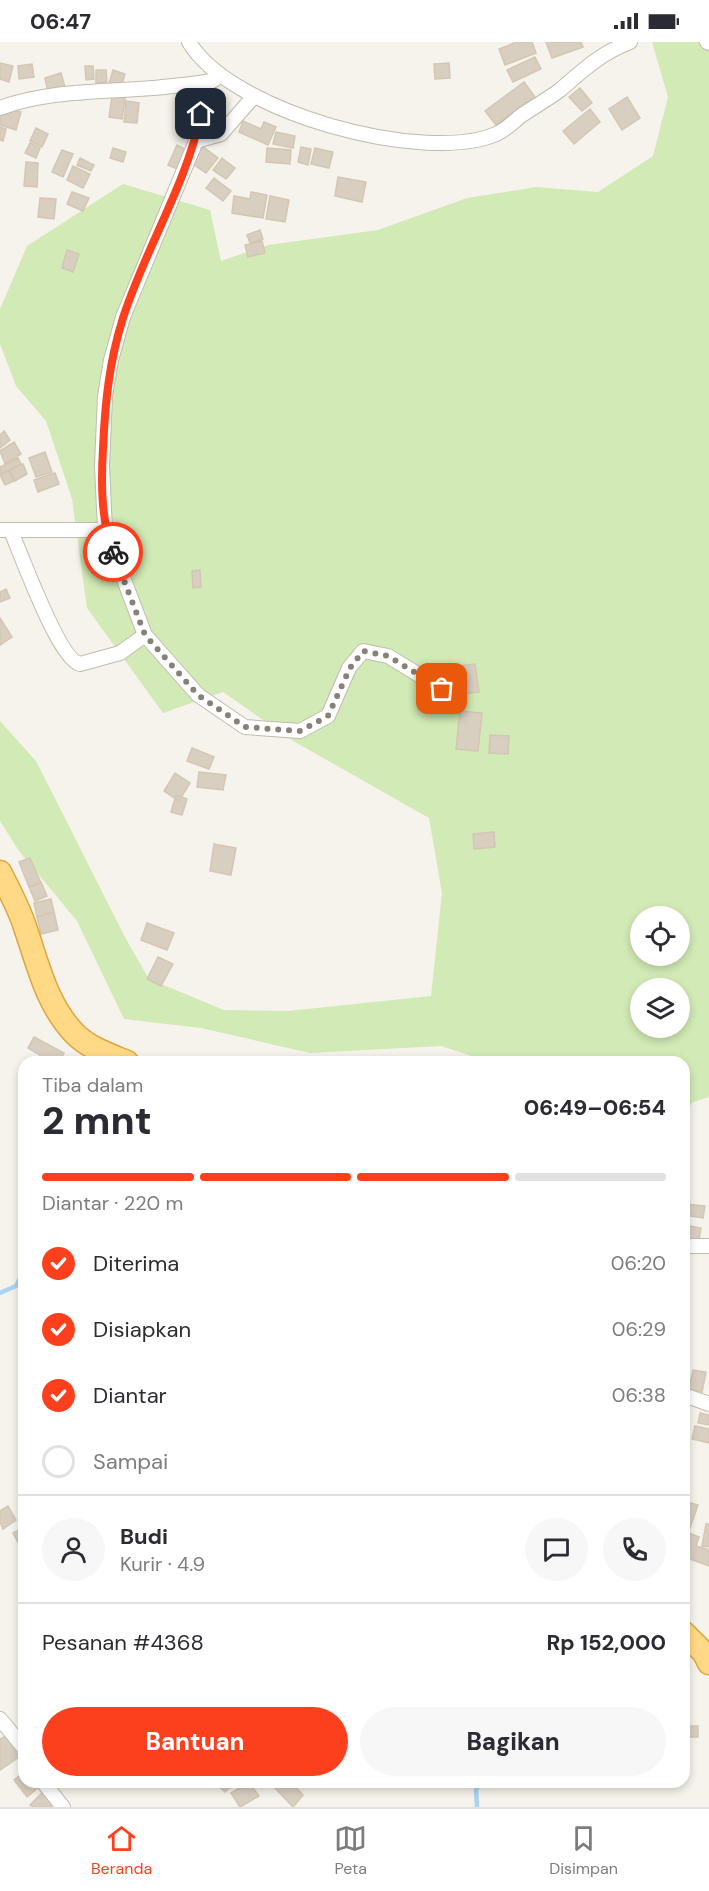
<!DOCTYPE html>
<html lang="id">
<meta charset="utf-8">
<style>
:root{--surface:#fff;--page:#f7f7f7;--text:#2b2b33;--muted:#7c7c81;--line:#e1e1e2;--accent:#fc3f1d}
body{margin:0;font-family:"DM Sans",sans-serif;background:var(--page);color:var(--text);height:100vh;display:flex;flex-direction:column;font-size:22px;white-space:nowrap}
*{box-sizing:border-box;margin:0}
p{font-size:20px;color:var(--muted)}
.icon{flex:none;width:33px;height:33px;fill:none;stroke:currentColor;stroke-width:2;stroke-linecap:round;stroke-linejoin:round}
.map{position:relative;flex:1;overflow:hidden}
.details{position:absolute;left:18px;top:1014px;width:672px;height:732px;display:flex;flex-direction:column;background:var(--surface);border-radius:18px;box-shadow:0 3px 9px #0003}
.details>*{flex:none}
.tools{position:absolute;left:630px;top:864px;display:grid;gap:12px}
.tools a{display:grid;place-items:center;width:60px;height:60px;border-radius:50%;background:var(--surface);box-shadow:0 3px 9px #0003;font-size:30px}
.pin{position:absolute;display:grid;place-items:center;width:51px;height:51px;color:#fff;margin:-26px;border-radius:12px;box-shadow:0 3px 9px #0006}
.courier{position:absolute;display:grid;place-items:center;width:60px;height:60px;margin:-30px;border:4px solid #fc3f1d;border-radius:50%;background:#fff;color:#222;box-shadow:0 2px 8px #0007}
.head em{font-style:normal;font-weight:800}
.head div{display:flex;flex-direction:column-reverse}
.head{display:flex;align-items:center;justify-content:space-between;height:102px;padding:0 24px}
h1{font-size:39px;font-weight:800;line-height:45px}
.bar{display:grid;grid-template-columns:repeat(4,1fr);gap:9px 6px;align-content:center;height:72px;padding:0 24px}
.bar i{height:8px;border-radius:4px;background:var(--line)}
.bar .selected{background:var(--accent)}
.bar p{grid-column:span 4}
.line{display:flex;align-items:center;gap:15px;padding:0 24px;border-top:2px solid var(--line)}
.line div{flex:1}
.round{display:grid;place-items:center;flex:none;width:63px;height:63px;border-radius:32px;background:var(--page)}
ol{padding:0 24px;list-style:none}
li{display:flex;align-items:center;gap:18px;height:66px}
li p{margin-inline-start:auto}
li .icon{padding:6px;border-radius:50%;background:var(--accent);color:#fff;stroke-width:4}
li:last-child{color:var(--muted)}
li i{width:33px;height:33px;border:3px solid var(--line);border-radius:50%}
.action{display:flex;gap:12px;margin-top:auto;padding:12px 24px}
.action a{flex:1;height:69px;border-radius:36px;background:var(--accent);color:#fff;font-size:24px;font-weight:800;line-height:69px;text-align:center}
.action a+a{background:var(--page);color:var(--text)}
.status{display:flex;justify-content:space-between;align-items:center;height:42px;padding:0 30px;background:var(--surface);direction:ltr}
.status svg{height:16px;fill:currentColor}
.tabs{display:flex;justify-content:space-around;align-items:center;height:84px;border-top:2px solid var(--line);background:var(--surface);font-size:16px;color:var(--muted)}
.tabs a{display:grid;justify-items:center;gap:3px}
.tabs .selected{color:var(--accent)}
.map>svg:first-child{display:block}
.green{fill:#d2eab5;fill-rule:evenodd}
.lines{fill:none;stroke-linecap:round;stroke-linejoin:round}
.stream{stroke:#a9d4f2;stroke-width:4.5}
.building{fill:#d8cfc1;stroke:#d3c7b4;stroke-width:1.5}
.minor-casing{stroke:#c2bbae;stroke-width:16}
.trunk-casing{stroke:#e0a43c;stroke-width:25}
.minor{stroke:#fff;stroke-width:14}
.trunk{stroke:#ffd985;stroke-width:22}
.done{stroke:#878178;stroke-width:6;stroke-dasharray:0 10.8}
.route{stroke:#fc3f1d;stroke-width:8}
</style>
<div class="status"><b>06:47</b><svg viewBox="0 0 49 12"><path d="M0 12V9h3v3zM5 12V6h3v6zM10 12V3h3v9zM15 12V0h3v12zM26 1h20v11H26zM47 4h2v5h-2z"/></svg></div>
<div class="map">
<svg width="709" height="1765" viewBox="0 0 709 1765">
<rect width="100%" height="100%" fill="#f6f3ec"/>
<path class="green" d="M 652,0 L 709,0 L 709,1055 L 693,1060 L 684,1071 L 684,1020 L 490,1020 L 441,1004 L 310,1011 L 201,986 L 124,977 L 77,879 L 19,809 L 0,779 L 0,679 L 36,719 L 126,897 L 149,937 L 224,968 L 288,969 L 431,954 L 442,851 L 429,776 L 295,700 L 223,650 L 163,671 L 87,566 L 72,457 L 46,379 L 16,344 L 0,302 L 0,267 L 27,204 L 123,142 L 210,168 L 221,219 L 268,203 L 378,188 L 467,156 L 536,145 L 598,150 L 653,114 L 668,55 ZM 640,874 L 680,874 L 680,914 L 640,914 ZM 640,946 L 680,946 L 680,986 L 640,986 Z"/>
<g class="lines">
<path class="stream" d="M 0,1251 L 16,1244 L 24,1229
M 477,1765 L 476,1748 L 480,1740"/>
</g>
<path class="building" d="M 517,0 L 532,0 L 536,11 L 505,23 L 499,7 Z
M 546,0 L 581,0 L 583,5 L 552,16 Z
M 535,15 L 541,27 L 513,40 L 507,28 Z
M 0,21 L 13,24 L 9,40 L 0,37 Z
M 449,21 L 450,36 L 435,37 L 434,22 Z
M 32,22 L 34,35 L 19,37 L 18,24 Z
M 85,24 L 93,24 L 94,37 L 86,38 Z
M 96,28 L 106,28 L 107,40 L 96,41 Z
M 113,28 L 125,32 L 120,49 L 108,45 Z
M 61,31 L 65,45 L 48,50 L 45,36 Z
M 524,40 L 535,55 L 496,83 L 485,69 Z
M 580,46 L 592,61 L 582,69 L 569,55 Z
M 112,54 L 125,56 L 122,77 L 109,75 Z
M 627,55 L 640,76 L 622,88 L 609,67 Z
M 126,59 L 139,61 L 137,81 L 124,80 Z
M 9,66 L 21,70 L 16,88 L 0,83 L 0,70 Z
M 590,67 L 600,80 L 574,102 L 563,89 Z
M 243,79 L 261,87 L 264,80 L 276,85 L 268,103 L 239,90 Z
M 0,85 L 6,87 L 3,99 L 0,98 Z
M 36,86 L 48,92 L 42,105 L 30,99 Z
M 276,90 L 295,94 L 293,106 L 273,102 Z
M 30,101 L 40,106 L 36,116 L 25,111 Z
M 177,103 L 189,109 L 180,128 L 168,123 Z
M 202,104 L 218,116 L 206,131 L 190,120 Z
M 301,105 L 311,107 L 308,123 L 298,120 Z
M 113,106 L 126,110 L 123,120 L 110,116 Z
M 267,106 L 291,108 L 290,122 L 266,120 Z
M 315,106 L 333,110 L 329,126 L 311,122 Z
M 62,108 L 73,112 L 63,135 L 52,130 Z
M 80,116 L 94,123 L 91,129 L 77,123 Z
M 222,116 L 235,126 L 226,137 L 213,128 Z
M 26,120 L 38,121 L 37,145 L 24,144 Z
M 73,124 L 90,132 L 83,146 L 67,138 Z
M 338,135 L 366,140 L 362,160 L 335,154 Z
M 214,136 L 231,149 L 223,159 L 206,146 Z
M 72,150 L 89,156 L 83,169 L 67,162 Z
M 251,150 L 267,153 L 263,176 L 232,171 L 234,154 L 250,157 Z
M 270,154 L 289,158 L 285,180 L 266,177 Z
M 40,156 L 56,157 L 54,177 L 38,175 Z
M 260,188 L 263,197 L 250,201 L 247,193 Z
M 262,199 L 265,211 L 248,215 L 245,203 Z
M 67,208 L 79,212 L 73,230 L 62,226 Z
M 4,389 L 10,398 L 0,406 L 0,393 Z
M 14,400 L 21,412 L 5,422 L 0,409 Z
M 45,410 L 52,430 L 36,435 L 29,416 Z
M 18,416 L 21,422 L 1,432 L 0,425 Z
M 23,422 L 27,432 L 15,439 L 10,428 Z
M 9,429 L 14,439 L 5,443 L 0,433 Z
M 55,431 L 59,442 L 38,450 L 34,438 Z
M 200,528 L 201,545 L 193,546 L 192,529 Z
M 6,547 L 10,556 L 0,560 L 0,550 Z
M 0,576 L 12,595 L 0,603 Z
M 475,622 L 479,650 L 460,652 L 457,624 Z
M 460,669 L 482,671 L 478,709 L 456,707 Z
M 490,693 L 509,694 L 508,712 L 489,711 Z
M 192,706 L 214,715 L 209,727 L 187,719 Z
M 199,730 L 226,733 L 223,748 L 197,745 Z
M 175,731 L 190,741 L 179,759 L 164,749 Z
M 176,753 L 187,757 L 182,773 L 171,770 Z
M 494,790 L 495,805 L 474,807 L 473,792 Z
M 214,802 L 236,806 L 231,833 L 210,829 Z
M 30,816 L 41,841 L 29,845 L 19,820 Z
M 41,840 L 47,854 L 35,859 L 29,845 Z
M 51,857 L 54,870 L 37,875 L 34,861 Z
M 54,870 L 58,888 L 41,892 L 37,875 Z
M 147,881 L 174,891 L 167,908 L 141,898 Z
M 158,915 L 173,922 L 161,944 L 147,937 Z
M 34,995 L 64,1011 L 59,1020 L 36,1020 L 40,1013 L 28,1006 Z
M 684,1162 L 705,1164 L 703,1176 L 684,1173 Z
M 684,1183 L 701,1186 L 698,1202 L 684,1199 Z
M 693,1328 L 706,1330 L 702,1350 L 689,1347 Z
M 700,1371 L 709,1373 L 709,1383 L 698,1381 Z
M 695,1384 L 709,1387 L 709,1401 L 692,1397 Z
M 684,1459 L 698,1463 L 690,1486 L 684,1484 Z
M 8,1464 L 16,1478 L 3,1487 L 0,1480 L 0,1469 Z
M 706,1482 L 709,1482 L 709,1505 L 702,1504 Z
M 24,1485 L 24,1504 L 21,1506 L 13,1491 Z
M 684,1489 L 699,1495 L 696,1504 L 709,1508 L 709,1524 L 684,1515 Z
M 684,1684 L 698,1684 L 698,1695 L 684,1695 Z
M 6,1694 L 19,1715 L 0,1728 L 0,1697 Z
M 24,1730 L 24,1740 L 42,1742 L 27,1755 L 14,1738 Z
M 214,1740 L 236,1740 L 225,1750 Z
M 249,1740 L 259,1754 L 240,1765 L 231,1751 Z
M 277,1740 L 291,1740 L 303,1753 L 293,1765 L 272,1743 Z
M 44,1749 L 55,1760 L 50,1765 L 33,1765 L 30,1763 Z"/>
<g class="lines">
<g class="minor-casing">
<path id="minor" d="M 189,0 C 230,70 424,123 496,92 C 506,88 514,79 522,73 C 534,65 548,57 560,48 C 583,28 601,11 630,0
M 707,0 L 709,1
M 0,66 C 53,46 117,51 173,44 C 187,42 201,42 214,38
M 196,99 L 221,92 L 254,54
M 0,488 L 105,488
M 11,489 C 21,512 59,618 80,622 L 120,611 L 145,593 L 105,488 L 102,424 L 105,354 L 111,318 L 123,275 L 196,99 L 208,40
M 145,593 L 198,653 L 245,685 L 300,689 L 328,674 L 349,626 L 363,609 L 388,614 L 442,647
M 684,1204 L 709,1204
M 684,1353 L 709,1362
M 0,1677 L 24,1706
M 43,1740 L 63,1765"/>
</g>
<g class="trunk-casing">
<path id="trunk" d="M 0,830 C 9,848 19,866 25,885 C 38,922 46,962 75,992 C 89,1006 110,1013 127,1020
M 684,1591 L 704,1611 L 709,1621"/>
</g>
<use href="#minor" class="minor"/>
<use href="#trunk" class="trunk"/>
</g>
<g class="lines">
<path class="done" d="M 113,510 L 145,593 L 198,653 L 245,685 L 300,689 L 328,674 L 350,626 L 363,609 L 388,614 L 442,647"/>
<path class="route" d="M 113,510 C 101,478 101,441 103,407 C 105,362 109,320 123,276 C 145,207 186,144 201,72"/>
</g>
</svg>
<div class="tools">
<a><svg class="icon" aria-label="locate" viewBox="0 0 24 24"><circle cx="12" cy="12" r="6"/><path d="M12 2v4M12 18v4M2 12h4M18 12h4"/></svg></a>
<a><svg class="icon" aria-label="layers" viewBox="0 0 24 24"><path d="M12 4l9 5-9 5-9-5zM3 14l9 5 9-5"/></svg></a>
</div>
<div class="pin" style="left:442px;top:647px;background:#ea580c"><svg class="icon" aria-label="bag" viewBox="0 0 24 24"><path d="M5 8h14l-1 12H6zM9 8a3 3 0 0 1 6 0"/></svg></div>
<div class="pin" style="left:201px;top:72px;background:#1f2937"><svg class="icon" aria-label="home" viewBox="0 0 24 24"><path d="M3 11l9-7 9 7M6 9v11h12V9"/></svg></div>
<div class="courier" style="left:113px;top:510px"><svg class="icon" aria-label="bike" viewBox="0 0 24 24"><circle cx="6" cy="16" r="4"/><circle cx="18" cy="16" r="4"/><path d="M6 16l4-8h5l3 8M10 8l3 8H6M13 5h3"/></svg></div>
<section class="details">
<div class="head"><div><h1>2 mnt</h1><p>Tiba dalam</p></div><em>06:49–06:54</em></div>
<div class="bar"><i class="selected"></i><i class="selected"></i><i class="selected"></i><i></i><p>Diantar · 220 m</p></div>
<ol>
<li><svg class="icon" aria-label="check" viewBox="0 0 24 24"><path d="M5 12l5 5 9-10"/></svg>Diterima<p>06:20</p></li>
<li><svg class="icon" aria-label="check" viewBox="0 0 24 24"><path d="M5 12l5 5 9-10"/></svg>Disiapkan<p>06:29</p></li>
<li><svg class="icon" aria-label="check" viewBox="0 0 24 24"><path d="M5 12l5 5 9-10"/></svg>Diantar<p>06:38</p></li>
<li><i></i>Sampai</li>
</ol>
<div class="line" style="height:108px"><a class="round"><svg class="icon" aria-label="person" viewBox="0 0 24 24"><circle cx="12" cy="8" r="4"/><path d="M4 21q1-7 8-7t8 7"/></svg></a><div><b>Budi</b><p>Kurir · 4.9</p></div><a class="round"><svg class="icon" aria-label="chat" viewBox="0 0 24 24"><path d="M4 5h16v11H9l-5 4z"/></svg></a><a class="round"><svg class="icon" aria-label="phone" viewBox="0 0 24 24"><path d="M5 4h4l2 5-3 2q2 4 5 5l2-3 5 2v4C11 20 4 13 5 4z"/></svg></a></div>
<div class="line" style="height:78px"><div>Pesanan #4368</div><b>Rp 152,000</b></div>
<div class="action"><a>Bantuan</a><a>Bagikan</a></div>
</section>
</div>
<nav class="tabs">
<a class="selected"><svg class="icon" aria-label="home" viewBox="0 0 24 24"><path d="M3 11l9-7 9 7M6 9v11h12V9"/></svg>Beranda</a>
<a><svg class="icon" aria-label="map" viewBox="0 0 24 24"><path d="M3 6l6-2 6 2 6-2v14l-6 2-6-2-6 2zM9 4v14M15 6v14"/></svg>Peta</a>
<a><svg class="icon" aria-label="saved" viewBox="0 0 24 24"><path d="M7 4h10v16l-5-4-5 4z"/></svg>Disimpan</a>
</nav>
